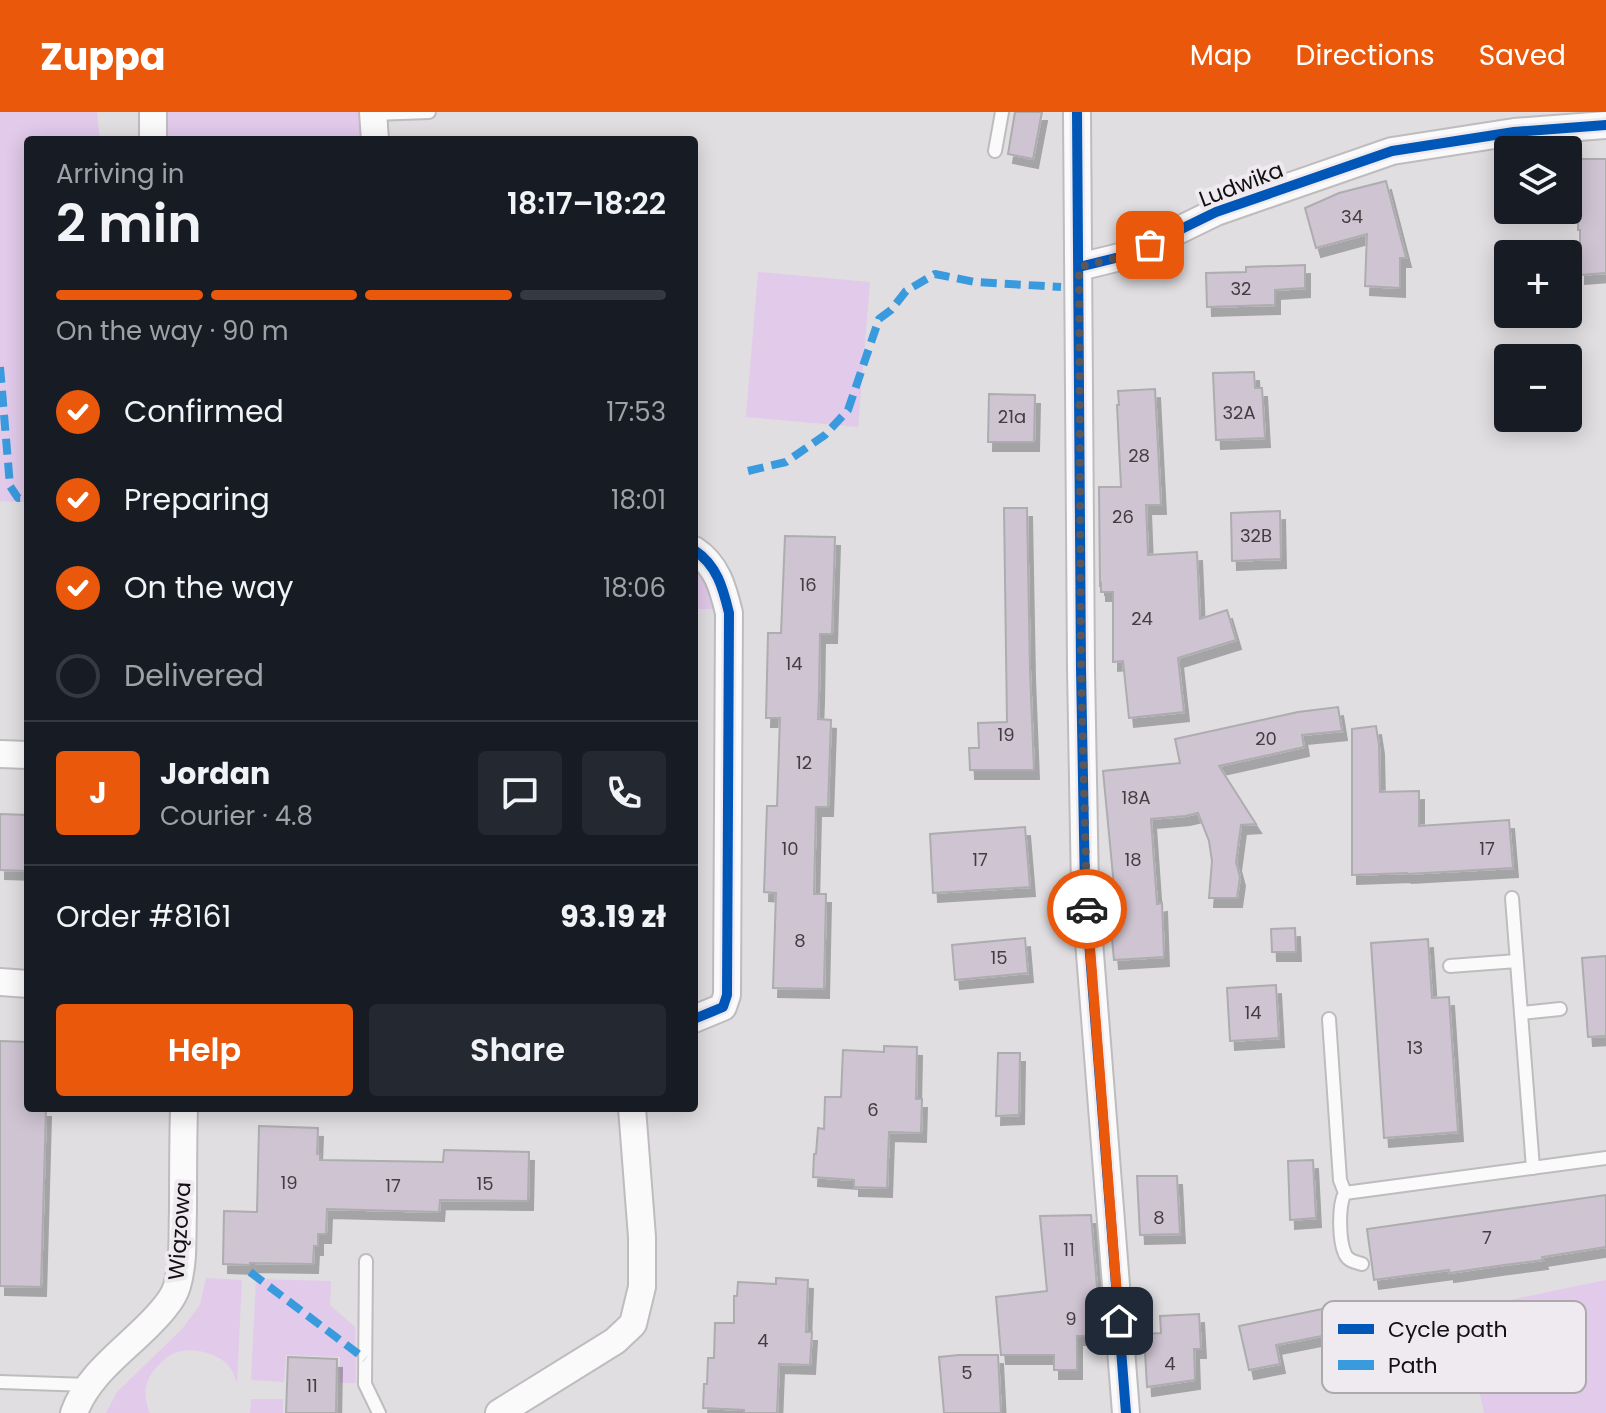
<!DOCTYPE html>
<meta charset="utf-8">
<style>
:root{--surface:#171b24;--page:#242831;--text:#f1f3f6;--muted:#9ea1a6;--line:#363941;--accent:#ea580c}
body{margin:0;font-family:Poppins,sans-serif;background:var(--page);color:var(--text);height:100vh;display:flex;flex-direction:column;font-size:30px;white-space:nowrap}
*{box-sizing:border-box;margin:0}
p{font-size:26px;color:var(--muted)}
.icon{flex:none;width:44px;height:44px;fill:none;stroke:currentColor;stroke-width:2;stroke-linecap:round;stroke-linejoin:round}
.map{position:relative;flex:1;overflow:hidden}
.panel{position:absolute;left:24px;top:24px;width:674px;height:976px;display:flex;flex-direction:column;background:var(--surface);border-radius:8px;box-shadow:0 4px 20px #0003}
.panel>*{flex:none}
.fabs{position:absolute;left:1494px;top:24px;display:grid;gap:16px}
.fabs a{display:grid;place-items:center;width:88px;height:88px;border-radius:8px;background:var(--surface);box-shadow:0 4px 20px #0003;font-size:40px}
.pin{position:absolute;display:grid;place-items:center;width:68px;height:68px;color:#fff;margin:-34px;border-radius:16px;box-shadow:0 4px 12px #0006}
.courier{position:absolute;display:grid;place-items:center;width:80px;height:80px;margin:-40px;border:6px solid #ea580c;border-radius:50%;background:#fff;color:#222;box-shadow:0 2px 10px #0007}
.head em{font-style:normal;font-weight:600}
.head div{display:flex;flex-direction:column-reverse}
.head{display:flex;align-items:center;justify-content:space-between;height:136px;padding:0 32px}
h1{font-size:52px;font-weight:600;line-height:60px}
.bar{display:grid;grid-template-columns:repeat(4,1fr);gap:12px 8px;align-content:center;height:96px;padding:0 32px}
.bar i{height:10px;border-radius:6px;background:var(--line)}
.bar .active{background:var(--accent)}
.bar p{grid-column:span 4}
.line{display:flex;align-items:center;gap:20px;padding:0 32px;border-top:2px solid var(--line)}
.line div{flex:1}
.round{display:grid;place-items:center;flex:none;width:84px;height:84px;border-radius:8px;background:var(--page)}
ol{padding:0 32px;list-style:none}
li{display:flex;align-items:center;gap:24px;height:88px}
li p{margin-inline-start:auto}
li .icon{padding:8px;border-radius:50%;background:var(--accent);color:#fff;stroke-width:4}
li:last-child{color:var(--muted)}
li i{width:44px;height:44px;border:4px solid var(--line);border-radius:50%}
.primary-button{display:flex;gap:16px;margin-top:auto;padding:16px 32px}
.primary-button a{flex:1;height:92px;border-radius:8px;background:var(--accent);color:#fff;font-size:32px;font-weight:600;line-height:92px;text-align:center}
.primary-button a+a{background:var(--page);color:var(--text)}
header{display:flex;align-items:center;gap:48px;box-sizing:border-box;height:112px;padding:0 40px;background:var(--accent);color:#fff}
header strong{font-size:38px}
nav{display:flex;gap:44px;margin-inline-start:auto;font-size:28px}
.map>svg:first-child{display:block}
.green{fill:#e2caea}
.building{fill:#cfc4d2;stroke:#adacae;stroke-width:2;filter:url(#shadow)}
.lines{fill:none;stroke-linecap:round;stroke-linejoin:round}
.service-casing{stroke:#bebcbe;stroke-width:16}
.minor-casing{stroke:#bebcbe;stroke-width:30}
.service{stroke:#fafafa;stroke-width:12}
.minor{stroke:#fafafa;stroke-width:26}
.quiet{stroke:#3a9ade;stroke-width:8;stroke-dasharray:16 8;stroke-linecap:butt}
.cycleway-casing{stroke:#eeeaef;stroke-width:15}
.cycleway{stroke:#0057b8;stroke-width:10}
.done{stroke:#5a585a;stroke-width:8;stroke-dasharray:0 14.4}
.route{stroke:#ea580c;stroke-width:10}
.labels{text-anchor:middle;stroke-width:8;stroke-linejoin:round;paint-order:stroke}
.number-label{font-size:18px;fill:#413d42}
.street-label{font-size:22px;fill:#121012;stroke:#eeeaef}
.key{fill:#eeeaef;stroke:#aca9ad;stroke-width:2}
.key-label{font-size:22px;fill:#121012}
</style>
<header>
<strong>Zuppa</strong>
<nav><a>Map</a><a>Directions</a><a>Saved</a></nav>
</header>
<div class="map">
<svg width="1606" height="1301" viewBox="0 0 1606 1301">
<defs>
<filter id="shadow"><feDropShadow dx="5" dy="9" stdDeviation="0" flood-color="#0004"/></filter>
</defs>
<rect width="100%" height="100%" fill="#e0dee1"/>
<path class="green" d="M 0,0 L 97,0 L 100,28 L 28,28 L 28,390 L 0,389 Z
M 167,0 L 361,0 L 363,28 L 168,28 Z
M 758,160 L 870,170 L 858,315 L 746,305 Z
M 694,451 L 702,459 L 722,497 L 694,497 Z
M 206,1166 L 242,1168 L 237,1271 C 235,1266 233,1259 229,1254 C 218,1241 193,1235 177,1240 C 165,1244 151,1259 147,1271 C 144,1279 146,1293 150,1301 L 106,1301 L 117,1280 L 182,1217 L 200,1193 Z
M 256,1167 L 331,1169 L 330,1193 L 355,1215 L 356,1271 L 340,1271 L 340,1245 L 286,1243 L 284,1270 L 251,1268 Z
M 1606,1168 L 1606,1301 L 1484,1301 L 1462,1198 Z
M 251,1287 L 283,1287 L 283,1301 L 250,1301 Z"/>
<path class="building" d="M 1015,0 L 1042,0 L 1033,47 L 1008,42 Z
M 1579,47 L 1606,47 L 1606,161 L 1580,163 L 1580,118 L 1578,118 Z
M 1386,69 L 1406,146 L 1400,146 L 1400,176 L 1365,174 L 1367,122 L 1316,136 L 1305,96 L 1339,81 Z
M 1305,153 L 1305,176 L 1275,178 L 1275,193 L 1207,195 L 1206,161 L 1246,160 L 1246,155 Z
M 1254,260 L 1255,276 L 1262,276 L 1265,326 L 1216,328 L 1213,261 Z
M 1155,277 L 1161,393 L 1146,393 L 1148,443 L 1197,440 L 1200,507 L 1227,498 L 1236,528 L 1178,546 L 1184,600 L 1129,606 L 1123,549 L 1113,550 L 1113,480 L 1101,480 L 1101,472 L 1100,473 L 1099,375 L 1121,375 L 1117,293 L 1119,293 L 1118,279 Z
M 989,282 L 1035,283 L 1034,330 L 988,330 Z
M 1004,396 L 1027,396 L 1030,558 L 1034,658 L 970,658 L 969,636 L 979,636 L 978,611 L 1007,610 Z
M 1280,399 L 1281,447 L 1232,449 L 1231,401 Z
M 785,424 L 835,425 L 832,522 L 820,522 L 819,582 L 818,607 L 831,608 L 828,695 L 816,695 L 814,782 L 826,782 L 824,877 L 773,876 L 776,781 L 764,780 L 767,694 L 777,694 L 780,606 L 766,606 L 768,521 L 781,521 Z
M 1338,595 L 1342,619 L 1302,623 L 1304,635 L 1219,654 L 1256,712 L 1241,713 L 1236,750 L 1240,765 L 1237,786 L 1209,786 L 1212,749 L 1209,729 L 1198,701 L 1185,704 L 1151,707 L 1157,792 L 1162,791 L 1164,845 L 1114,848 L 1108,785 L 1115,785 L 1103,659 L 1180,651 L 1175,627 L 1298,600 Z
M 1376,614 L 1379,633 L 1380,680 L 1419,679 L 1419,714 L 1509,708 L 1513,756 L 1407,762 L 1407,761 L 1352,763 L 1352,617 Z
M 0,702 L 28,703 L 28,759 L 0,758 Z
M 1025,715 L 1030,775 L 933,781 L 930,722 Z
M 1295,816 L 1296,840 L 1272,840 L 1271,817 Z
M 1025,826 L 1028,861 L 955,868 L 952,833 Z
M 1428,827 L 1432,886 L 1449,885 L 1458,1020 L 1384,1026 L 1371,831 Z
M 1606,844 L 1606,924 L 1588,925 L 1582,846 Z
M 1276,873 L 1279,926 L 1230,929 L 1227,876 Z
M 0,929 L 28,930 L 28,996 L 46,996 L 41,1175 L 0,1174 Z
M 884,934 L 917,935 L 916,987 L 922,987 L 921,1021 L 889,1020 L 887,1076 L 854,1075 L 854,1068 L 813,1065 L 814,1042 L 816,1042 L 818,1016 L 824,1017 L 825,985 L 841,985 L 843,938 L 884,940 Z
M 998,941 L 1020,941 L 1019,1003 L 996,1004 Z
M 259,1014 L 318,1016 L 317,1042 L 320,1042 L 320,1048 L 443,1050 L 444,1038 L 529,1040 L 528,1089 L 440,1088 L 439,1100 L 327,1097 L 326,1122 L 318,1122 L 318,1134 L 314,1134 L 313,1152 L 250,1151 L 250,1153 L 223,1152 L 224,1099 L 257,1100 Z
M 1313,1048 L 1316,1106 L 1290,1108 L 1288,1049 Z
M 1137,1064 L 1177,1064 L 1180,1122 L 1140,1123 Z
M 1606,1083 L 1606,1135 L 1542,1145 L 1543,1148 L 1497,1154 L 1449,1161 L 1449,1158 L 1374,1168 L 1367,1117 Z
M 1091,1103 L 1101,1224 L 1077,1224 L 1077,1258 L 1054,1258 L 1054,1243 L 1001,1243 L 996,1185 L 1047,1179 L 1040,1104 Z
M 776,1166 L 808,1168 L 806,1220 L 812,1220 L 810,1253 L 779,1252 L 777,1301 L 744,1301 L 744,1298 L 703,1296 L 704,1272 L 707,1272 L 708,1246 L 714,1246 L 715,1211 L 734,1211 L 734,1184 L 737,1184 L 738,1170 L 776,1172 Z
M 1337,1194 L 1342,1220 L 1276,1233 L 1280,1252 L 1249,1258 L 1239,1214 Z
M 1199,1202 L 1201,1237 L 1194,1237 L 1195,1268 L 1147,1275 L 1144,1222 L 1161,1221 L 1160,1204 Z
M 959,1243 L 998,1243 L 1001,1301 L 944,1301 L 939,1245 Z
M 288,1245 L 337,1247 L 336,1301 L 286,1301 Z"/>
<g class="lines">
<g class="service-casing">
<path id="service" d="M 373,2 L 429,0
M 995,39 L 1002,0
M 1512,786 L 1533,1056
M 1450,854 L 1517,849
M 1521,901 L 1560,897
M 1329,907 L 1340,1068 L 1345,1081
M 366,1149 L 365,1272 L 379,1301
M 1362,1152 C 1355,1150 1348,1149 1345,1142 C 1339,1129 1338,1093 1345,1081 L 1606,1046
M 0,1270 L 89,1273"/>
</g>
<g class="minor-casing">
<path id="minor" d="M 153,0 L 153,28
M 373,0 L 375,28
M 1077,0 L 1081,557 L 1085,778 L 1126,1301
M 1079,155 L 1128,143 L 1216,100 L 1392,39 L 1514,20 L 1606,13
M 694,438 C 717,453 723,476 729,501 L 727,883 L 723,895 L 694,907
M 0,642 L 28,643
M 0,870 L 28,872
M 74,1301 C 90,1256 137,1231 165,1195 C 170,1189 175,1181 177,1174 C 184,1150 182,1124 183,1100 C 183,1066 183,1031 184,996
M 499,1301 L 615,1229 L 633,1212 L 642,1175 L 642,1125 L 632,996"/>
</g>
<use href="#service" class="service"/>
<use href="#minor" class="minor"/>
<path class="quiet" d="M 0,255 L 10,374 L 18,386 L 28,386
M 748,359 L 786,350 L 825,323 L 848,298 L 879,207 L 891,198 L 906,179 L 935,162 L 975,170 L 1061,175
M 250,1160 L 365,1247"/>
<g class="cycleway-casing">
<path id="cycleway" d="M 1077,0 L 1081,557 L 1085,778 L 1126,1301
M 1079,155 L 1128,143 L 1216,100 L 1392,39 L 1514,20 L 1606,13
M 694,438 C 717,453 723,476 729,501 L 727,883 L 723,895 L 694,907"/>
</g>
<use href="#cycleway" class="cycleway"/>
</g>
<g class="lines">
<path class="done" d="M 1087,797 L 1081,557 L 1079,155 L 1128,143 L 1150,133"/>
<path class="route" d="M 1087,797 L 1119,1209"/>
</g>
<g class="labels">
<g class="number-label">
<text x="1352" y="111">34</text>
<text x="1241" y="183">32</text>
<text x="1239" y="307">32A</text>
<text x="1012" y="311">21a</text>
<text x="1139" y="350">28</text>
<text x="1123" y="411">26</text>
<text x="1256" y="430">32B</text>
<text x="808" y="479">16</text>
<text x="1142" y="513">24</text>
<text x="794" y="558">14</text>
<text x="1006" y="629">19</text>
<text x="1266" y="633">20</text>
<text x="804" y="657">12</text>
<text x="1136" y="692">18A</text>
<text x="790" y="743">10</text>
<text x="1487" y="743">17</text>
<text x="980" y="754">17</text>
<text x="1133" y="754">18</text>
<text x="800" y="835">8</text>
<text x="999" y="852">15</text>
<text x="1253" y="907">14</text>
<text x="1415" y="942">13</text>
<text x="873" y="1004">6</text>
<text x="289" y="1077">19</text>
<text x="485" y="1078">15</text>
<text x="393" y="1080">17</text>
<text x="1159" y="1112">8</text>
<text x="1487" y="1132">7</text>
<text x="1069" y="1144">11</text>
<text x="1071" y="1213">9</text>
<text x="763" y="1235">4</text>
<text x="1170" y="1258">4</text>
<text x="967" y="1267">5</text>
<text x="312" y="1280">11</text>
</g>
<g class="street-label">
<text transform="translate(1241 72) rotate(-21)" y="8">Ludwika</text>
<text transform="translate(179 1119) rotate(-86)" y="8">Wiązowa</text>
</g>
</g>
<rect x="1322" y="1189" width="264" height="92" rx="12" class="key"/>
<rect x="1338" y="1212" width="36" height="10" fill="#0057b8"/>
<rect x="1338" y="1248" width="36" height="10" fill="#3a9ade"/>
<g class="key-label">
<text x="1388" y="1225">Cycle path</text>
<text x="1388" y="1261">Path</text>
</g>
</svg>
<div class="fabs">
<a><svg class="icon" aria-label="layers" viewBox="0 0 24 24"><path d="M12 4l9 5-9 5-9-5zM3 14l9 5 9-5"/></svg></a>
<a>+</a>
<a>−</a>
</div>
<div class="pin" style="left:1150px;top:133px;background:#ea580c"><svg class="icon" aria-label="bag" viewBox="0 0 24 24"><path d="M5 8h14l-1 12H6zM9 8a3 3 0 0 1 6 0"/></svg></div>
<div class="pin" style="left:1119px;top:1209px;background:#1f2937"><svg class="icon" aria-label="home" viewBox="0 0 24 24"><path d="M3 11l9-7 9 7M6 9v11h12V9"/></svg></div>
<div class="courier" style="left:1087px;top:797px"><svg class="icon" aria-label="car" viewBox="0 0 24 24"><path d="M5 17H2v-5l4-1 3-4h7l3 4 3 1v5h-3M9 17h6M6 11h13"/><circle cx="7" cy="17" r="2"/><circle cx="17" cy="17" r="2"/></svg></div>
<section class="panel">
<div class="head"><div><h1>2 min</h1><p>Arriving in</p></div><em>18:17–18:22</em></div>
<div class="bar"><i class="active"></i><i class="active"></i><i class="active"></i><i></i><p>On the way · 90 m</p></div>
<ol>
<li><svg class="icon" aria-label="check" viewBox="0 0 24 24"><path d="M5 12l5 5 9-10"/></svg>Confirmed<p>17:53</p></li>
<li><svg class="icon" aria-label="check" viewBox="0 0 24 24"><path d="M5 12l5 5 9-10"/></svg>Preparing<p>18:01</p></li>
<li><svg class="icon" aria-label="check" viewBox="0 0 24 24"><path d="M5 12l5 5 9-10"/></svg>On the way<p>18:06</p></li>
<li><i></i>Delivered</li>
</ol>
<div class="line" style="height:144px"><b class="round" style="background:var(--accent);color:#fff">J</b><div><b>Jordan</b><p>Courier · 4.8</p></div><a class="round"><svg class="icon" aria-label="chat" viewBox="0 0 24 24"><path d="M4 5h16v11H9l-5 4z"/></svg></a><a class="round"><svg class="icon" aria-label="phone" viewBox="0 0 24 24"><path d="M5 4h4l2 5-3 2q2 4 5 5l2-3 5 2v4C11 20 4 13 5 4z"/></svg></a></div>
<div class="line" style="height:104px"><div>Order #8161</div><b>93.19 zł</b></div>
<div class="primary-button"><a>Help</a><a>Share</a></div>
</section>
</div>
